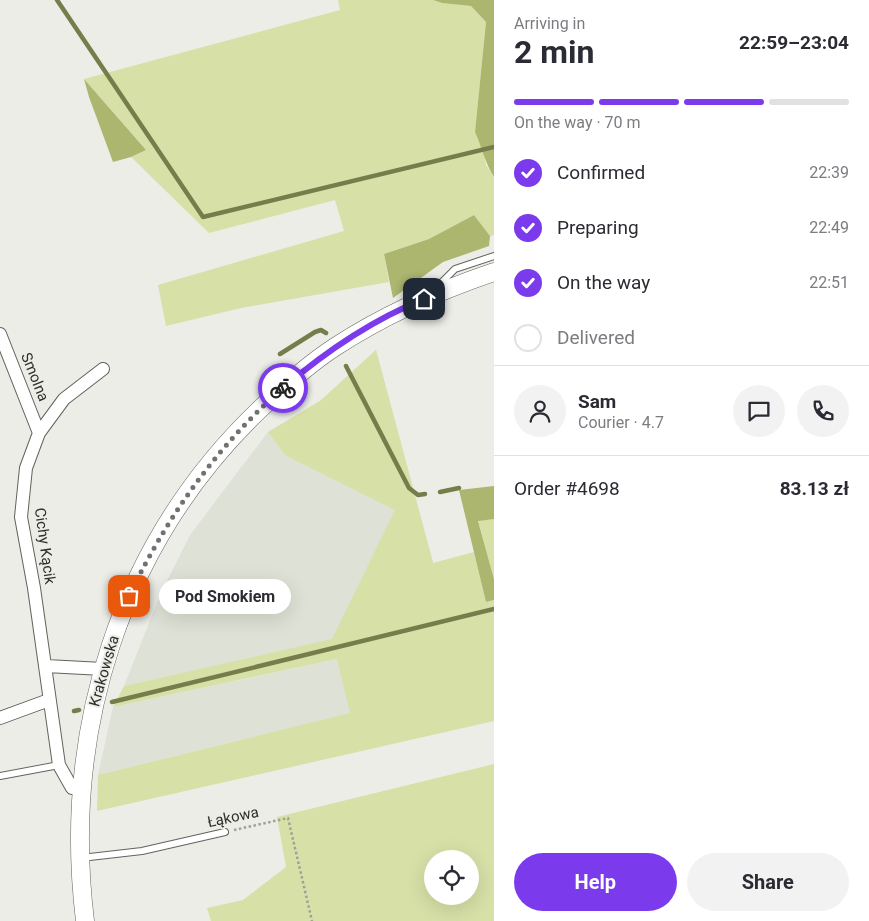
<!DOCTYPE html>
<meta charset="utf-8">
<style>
:root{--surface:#fff;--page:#f2f2f3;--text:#2b2b33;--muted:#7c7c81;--line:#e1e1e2;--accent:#7c3aed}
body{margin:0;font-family:Roboto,sans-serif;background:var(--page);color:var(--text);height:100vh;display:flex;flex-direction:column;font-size:19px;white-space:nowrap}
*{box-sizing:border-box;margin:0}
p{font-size:16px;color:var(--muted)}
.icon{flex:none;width:28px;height:28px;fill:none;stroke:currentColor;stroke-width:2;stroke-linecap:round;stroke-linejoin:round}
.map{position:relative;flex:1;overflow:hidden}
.sheet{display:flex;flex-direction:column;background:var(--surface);width:375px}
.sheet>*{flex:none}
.fabs{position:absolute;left:424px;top:850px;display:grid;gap:10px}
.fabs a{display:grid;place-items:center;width:55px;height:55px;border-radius:50%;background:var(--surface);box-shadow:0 5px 20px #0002;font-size:25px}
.pin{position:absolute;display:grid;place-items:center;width:42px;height:42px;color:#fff;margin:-21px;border-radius:10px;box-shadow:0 2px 8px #0006}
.courier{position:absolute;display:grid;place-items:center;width:50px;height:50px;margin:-25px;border:4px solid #7c3aed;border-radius:50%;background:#fff;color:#222;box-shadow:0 1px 6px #0007}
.bubble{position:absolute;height:35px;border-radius:18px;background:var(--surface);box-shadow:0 5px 20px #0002;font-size:16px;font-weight:700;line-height:35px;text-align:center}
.overview em{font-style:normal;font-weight:700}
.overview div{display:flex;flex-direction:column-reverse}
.overview{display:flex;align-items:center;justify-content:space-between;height:85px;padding:0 20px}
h1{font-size:32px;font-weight:700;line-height:38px}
.bar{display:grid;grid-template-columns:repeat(4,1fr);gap:8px 5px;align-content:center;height:60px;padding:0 20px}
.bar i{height:6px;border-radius:4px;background:var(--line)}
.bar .active{background:var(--accent)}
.bar p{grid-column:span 4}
.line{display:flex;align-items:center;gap:12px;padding:0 20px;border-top:1px solid var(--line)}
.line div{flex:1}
.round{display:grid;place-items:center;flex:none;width:52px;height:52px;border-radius:26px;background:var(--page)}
ol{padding:0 20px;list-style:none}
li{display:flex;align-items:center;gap:15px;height:55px}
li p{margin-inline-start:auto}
li .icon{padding:5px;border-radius:50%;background:var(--accent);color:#fff;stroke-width:4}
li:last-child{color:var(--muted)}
li i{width:28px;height:28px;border:2px solid var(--line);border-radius:50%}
.action{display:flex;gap:10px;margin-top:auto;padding:10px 20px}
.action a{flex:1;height:58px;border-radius:30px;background:var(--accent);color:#fff;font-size:20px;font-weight:700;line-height:58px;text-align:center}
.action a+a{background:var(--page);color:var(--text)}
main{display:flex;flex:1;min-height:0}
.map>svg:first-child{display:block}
.built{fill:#dee1d5}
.green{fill:#d7e0a7;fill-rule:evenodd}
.forest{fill:#acb66f}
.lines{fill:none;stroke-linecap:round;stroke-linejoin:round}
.stream{stroke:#767d4b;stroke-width:4.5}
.service-casing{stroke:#62635e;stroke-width:8}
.minor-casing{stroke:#62635e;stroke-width:14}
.secondary-casing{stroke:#62635e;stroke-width:19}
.path{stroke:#9fa09b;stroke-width:2.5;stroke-dasharray:2.5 2.5;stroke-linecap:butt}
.service{stroke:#fff;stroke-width:6}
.minor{stroke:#fff;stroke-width:12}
.secondary{stroke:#fff;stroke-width:18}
.done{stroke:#70726d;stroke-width:5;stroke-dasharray:0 9}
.route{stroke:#7c3aed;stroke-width:6}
.labels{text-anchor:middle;stroke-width:4;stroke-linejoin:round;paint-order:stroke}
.street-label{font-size:15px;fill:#2e2f2c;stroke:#ecede7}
</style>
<main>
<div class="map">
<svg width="494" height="921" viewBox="0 0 494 921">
<rect width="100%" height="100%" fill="#ecede7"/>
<path class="built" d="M 376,350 L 447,614 L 124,686 L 161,593 L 190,535 L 268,432 L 320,401 Z
M 338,659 L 351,713 L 98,775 L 113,707 Z"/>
<path class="green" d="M 338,0 L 433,0 L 442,3 L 471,6 L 486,22 L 475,132 L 483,148 L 486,165 L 494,177 L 494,235 L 490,236 L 474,215 L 429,239 L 384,254 L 389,282 L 241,308 L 166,326 L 158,285 L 344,231 L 335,200 L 209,233 L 131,157 L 146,150 L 84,79 L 340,10 Z
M 376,350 L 433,563 L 474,552 L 486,602 L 494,600 L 494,721 L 97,811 L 98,775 L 350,713 L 337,659 L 113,707 L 124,686 L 332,639 L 395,510 L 285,455 L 268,432 L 320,401 Z
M 494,519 L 494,579 L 478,520 Z
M 494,764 L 494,921 L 211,921 L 207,908 L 243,900 L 286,867 L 277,817 ZM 432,859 L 470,859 L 470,896 L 432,896 Z"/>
<path class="forest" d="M 433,0 L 494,0 L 494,177 C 485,163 482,147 475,132 L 486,22 L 471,6 L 442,3 Z
M 84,79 L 146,150 L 131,157 L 113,162 L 89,97 Z
M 474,215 L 490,236 L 489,246 L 443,262 L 393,298 L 384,254 L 429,239 Z
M 494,486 L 494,519 L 478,521 L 494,579 L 494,600 L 486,602 L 459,490 Z"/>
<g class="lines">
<path class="stream" d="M 57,0 L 203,217 L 494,147
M 280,354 L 315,332 L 321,330 L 326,333
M 346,366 L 409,488 L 418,495 L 425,494
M 440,492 L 459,488
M 112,702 L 494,609
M 74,711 L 79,710"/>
<g class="service-casing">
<path id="service" d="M 437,287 L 455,269 L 494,256
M 0,776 L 59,765
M 81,858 L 142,851 L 225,832"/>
</g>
<g class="minor-casing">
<path id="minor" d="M 0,334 L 39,433
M 46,666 L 103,669
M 0,718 L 49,700
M 81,789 L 72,788 L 59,765 L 34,588 L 21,517 L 26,468 L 39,433 L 64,399 L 103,369"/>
</g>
<g class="secondary-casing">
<path id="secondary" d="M 85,921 C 62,732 119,545 258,411 C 282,388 307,365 335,347 C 384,315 438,291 494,272"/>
</g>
<path class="path" d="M 234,830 L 288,818 L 312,921"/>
<use href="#service" class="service"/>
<use href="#minor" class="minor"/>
<use href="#secondary" class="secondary"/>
</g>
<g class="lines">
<path class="done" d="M 129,596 C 167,517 216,447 283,388"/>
<path class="route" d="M 283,388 C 325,352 372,320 424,299"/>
</g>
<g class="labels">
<g class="street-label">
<text transform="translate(35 377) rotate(68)" y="5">Smolna</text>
<text transform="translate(45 546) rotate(82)" y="5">Cichy Kącik</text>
<text transform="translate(104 671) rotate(-74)" y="5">Krakowska</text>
<text transform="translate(233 817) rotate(-12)" y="5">Łąkowa</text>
</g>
</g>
</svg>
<div class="fabs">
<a><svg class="icon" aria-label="locate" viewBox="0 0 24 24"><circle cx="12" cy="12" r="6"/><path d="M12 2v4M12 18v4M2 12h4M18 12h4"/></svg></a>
</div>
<div class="pin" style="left:129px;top:596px;background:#ea580c"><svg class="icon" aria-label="bag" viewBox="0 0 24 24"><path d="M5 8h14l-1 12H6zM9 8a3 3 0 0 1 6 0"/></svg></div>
<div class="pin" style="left:424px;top:299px;background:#1f2937"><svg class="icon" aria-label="home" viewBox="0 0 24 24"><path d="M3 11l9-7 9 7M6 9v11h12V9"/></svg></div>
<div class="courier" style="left:283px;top:388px"><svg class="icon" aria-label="bike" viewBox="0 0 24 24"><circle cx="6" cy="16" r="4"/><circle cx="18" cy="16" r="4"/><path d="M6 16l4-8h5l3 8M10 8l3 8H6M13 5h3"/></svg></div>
<div class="bubble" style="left:159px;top:579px;width:132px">Pod Smokiem</div>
</div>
<section class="sheet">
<div class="overview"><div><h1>2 min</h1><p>Arriving in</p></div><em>22:59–23:04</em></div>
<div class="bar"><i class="active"></i><i class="active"></i><i class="active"></i><i></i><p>On the way · 70 m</p></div>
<ol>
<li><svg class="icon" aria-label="check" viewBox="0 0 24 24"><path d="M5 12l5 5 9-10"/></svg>Confirmed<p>22:39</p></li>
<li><svg class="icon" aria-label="check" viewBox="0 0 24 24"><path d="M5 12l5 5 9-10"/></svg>Preparing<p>22:49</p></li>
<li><svg class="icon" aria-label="check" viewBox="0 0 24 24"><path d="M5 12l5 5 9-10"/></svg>On the way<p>22:51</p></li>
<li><i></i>Delivered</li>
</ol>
<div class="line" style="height:90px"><a class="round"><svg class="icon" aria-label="person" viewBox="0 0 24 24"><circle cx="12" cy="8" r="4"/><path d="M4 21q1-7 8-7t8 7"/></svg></a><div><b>Sam</b><p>Courier · 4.7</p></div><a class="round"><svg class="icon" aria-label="chat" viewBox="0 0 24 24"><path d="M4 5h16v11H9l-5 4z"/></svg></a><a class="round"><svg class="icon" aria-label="phone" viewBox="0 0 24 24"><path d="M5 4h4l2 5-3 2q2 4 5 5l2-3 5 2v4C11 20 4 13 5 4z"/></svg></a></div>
<div class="line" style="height:65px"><div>Order #4698</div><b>83.13 zł</b></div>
<div class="action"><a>Help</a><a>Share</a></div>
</section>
</main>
